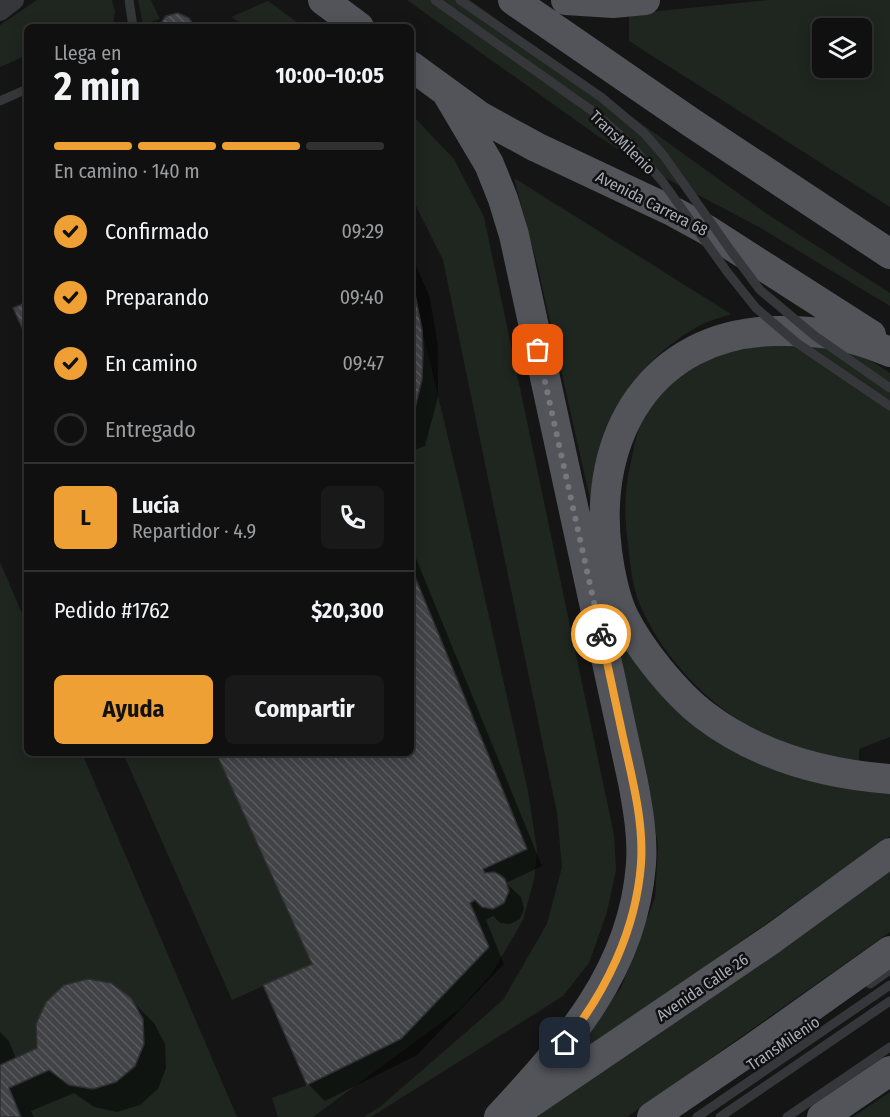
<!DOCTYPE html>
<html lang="es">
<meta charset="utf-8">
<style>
:root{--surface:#101010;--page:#191919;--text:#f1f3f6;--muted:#9c9d9f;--line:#303030;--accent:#efa034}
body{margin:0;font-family:"Fira Sans Condensed",sans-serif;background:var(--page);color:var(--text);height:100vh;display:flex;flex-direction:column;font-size:22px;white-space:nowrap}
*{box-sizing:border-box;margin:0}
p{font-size:20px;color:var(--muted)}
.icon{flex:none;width:33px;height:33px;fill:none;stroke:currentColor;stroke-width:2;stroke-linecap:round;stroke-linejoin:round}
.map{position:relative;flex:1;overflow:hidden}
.drawer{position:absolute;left:24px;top:24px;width:390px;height:732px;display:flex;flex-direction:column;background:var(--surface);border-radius:9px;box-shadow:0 3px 15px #0003,0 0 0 2px var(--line)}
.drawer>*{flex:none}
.tools{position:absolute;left:812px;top:18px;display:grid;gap:12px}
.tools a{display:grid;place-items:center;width:60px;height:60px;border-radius:9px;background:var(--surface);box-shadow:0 3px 15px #0003,0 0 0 2px var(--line);font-size:30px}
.pin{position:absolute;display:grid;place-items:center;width:51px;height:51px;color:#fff;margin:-26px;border-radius:12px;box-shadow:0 3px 9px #0006}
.courier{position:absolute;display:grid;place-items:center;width:60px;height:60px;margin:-30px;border:4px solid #efa034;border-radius:50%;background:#fff;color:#222;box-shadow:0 2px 8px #0007}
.summary em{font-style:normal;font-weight:700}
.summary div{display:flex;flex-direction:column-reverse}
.summary{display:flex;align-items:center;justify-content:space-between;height:102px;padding:0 30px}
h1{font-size:39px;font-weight:700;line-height:45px}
.bar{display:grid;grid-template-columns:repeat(4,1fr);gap:9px 6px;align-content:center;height:72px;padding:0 30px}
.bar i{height:8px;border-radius:4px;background:var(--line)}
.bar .active{background:var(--accent)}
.bar p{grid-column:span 4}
.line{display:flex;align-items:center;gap:15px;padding:0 30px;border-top:2px solid var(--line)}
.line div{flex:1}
.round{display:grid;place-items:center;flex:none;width:63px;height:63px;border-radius:9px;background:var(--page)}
ol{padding:0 30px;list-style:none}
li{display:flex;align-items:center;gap:18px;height:66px}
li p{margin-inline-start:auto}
li .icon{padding:6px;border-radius:50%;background:var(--accent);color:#111;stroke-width:4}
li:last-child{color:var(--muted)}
li i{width:33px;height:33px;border:3px solid var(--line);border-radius:50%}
.action{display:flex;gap:12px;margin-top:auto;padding:12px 30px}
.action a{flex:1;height:69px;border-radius:9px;background:var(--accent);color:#111;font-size:24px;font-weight:700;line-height:69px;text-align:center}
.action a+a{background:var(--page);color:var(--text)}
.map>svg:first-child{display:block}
.green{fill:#1f261f;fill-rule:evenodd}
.shadow{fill:#0007}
.building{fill:url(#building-back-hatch);stroke:#2f2f32;stroke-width:1.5}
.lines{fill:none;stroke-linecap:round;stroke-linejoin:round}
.service{stroke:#36373b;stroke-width:9}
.minor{stroke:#36373b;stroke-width:20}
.primary{stroke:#52545a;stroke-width:30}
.service-bridge{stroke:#36373b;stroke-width:9}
.done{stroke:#74787e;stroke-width:6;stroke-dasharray:0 10.8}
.route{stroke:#efa034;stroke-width:8}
.labels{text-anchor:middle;stroke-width:5;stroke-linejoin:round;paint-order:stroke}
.street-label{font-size:16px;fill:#a7adb6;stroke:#101011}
</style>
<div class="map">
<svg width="890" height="1117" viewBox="0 0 890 1117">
<defs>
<pattern id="building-back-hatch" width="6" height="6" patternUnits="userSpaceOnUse" patternTransform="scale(1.5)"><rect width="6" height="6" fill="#414346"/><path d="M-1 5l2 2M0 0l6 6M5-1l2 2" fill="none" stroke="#5a5b5e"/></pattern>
</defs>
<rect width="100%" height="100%" fill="#151516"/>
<path class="green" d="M 37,0 L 112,0 L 115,12 L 113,25 L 112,27 L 27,27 L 27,55 L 0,67 L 0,25 Z
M 138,0 L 151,0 L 160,19 L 143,25 Z
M 407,0 L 470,0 L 767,214 L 890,293 L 890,306 L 759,227 L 650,170 L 595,134 Z
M 769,0 L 890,0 L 890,207 L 629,41 L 629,14 ZM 822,28 L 861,28 L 861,68 L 822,68 Z
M 268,1 L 304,27 L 247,27 L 231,17 Z
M 411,114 L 454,159 L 484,217 L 614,835 L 616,870 L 607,912 L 589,963 L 563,996 L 371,1117 L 364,1117 L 381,1106 L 503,1000 L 547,924 L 562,867 L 557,813 L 443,260 L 411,196 Z
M 514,178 L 731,314 C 720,318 707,321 697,327 C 656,350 613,395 603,443 C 598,468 598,495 595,521 L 538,268 Z
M 422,329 L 463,500 L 528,791 L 537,850 L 534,880 L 523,920 L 492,973 L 461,1008 L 313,1117 L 278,1117 L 272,1098 L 307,1085 L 401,1039 L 488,947 L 470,903 L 475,900 C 483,911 494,911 504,903 C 514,887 503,870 485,873 L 483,869 L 527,849 L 411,567 L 411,424 L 422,380 Z
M 775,339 L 864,356 L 890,373 L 890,737 L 859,749 L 859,762 C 824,756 790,750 759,733 C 709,705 663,658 640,605 C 632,586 630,563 628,543 C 624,516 624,488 631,462 C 633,451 635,441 638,431 C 645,413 670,381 685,370 C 712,352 744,347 775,339 Z
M 0,562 L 27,625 L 27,753 L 82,753 L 237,1117 L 21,1117 L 9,1088 L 49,1070 L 69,1085 L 93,1089 L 116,1082 L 135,1066 L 143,1019 L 131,998 L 111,983 L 87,979 L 64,985 L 46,1002 L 36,1024 L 37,1048 L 0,1065 Z
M 626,639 L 645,672 L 668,702 L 695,723 L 890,789 L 890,836 L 550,1077 L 621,988 L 655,898 L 658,846 L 648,780 L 616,642 Z
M 123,753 L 216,753 L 312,964 L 232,1000 Z
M 890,868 L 890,932 L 627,1117 L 531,1117 Z
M 890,1092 L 890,1117 L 853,1117 Z"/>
<path class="shadow" d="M 411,254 L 430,298 L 438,346 L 438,397 L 425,446 L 411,451 Z
M 411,546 L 542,866 L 506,883 L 521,897 L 524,909 L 520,919 L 510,924 L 500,923 L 493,916 L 486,920 L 504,964 L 417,1055 L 325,1101 L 308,1084 L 265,986 L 314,964 L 218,753 L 411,753 Z
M 130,999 L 154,1023 L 165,1044 L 166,1068 L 158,1089 L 140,1105 L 117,1112 L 94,1107 L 74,1093 L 31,1111 L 34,1117 L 0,1117 L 0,1032 L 9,1041 L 16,1059 Z"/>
<path class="building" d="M 178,13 L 189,18 L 195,27 L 158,27 L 166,16 Z
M 411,274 L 422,329 L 423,354 L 422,380 L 411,424 Z
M 27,302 L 27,339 L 13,308 Z
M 411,567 L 527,849 L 483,869 L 485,873 L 494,872 L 500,875 L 505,879 L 509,891 L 504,903 L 493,909 L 482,907 L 475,900 L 470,903 L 489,947 L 401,1039 L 307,1085 L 263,985 L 312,964 L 216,753 L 411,753 Z
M 88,979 L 111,983 L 131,998 L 143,1019 L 144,1044 L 135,1066 L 116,1082 L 93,1089 L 69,1085 L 49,1070 L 9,1088 L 21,1117 L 0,1117 L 0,1065 L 37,1048 L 36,1024 L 46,1002 L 64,985 Z"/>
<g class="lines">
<path class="service" d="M 129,0 L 133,27
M 0,101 L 27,89
M 870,984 L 890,970
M 697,1117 L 890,985
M 720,1117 L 890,1001
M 787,1117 L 890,1047"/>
<path class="minor" d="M 0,11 L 14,0"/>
<path class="primary" d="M 323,0 L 359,27
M 513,0 L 692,123 L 890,254
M 566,0 L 613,3 L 645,0
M 411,66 L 481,117 L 536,147 L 674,212 L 707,230 L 871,335
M 447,93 L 489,164 L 503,199 L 514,235 L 633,782 C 638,809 643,837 641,864 C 633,971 568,1042 499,1117
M 890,352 C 850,335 818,330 775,331 C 651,334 592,436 607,551 C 610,573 614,597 624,617 C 640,649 675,693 704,715 C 758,756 823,774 890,779
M 523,1108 L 772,939 L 890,853
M 652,1117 L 752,1049 L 890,951
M 822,1117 L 890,1071"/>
<path class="service-bridge" d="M 435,0 L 591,110 L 627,141 L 662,181 L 728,273 L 756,308 L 797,343 L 890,406
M 460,0 L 601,97 L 644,133 L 664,156 L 731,251 L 760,290 L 815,336 L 890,388"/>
</g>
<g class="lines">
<path class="done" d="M 538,350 L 601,634"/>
<path class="route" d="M 565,1043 C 606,992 636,930 641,864 C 644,822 632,778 623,737 C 616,703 608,668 601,634"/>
</g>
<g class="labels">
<g class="street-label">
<text transform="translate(623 142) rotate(44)" y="6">TransMilenio</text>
<text transform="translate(652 203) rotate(27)" y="6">Avenida Carrera 68</text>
<text transform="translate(702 987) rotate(-34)" y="6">Avenida Calle 26</text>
<text transform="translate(783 1043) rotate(-34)" y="6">TransMilenio</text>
</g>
</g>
</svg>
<div class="tools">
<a><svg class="icon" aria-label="layers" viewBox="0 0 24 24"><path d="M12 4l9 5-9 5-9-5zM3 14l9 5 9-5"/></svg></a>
</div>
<div class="pin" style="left:538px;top:350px;background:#ea580c"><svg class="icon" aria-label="bag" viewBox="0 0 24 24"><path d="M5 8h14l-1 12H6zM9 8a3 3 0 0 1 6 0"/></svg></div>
<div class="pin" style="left:565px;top:1043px;background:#1f2937"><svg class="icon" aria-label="home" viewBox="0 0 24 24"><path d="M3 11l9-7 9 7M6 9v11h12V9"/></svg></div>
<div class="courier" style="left:601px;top:634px"><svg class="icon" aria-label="bike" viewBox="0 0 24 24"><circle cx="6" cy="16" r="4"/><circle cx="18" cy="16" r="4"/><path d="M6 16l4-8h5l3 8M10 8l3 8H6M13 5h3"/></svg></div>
<section class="drawer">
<div class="summary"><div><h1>2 min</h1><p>Llega en</p></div><em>10:00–10:05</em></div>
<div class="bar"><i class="active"></i><i class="active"></i><i class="active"></i><i></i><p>En camino · 140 m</p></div>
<ol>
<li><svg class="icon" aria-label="check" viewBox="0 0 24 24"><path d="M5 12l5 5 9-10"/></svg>Confirmado<p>09:29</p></li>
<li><svg class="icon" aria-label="check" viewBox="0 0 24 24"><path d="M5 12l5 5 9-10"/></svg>Preparando<p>09:40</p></li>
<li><svg class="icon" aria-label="check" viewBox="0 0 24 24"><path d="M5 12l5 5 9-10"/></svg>En camino<p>09:47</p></li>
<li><i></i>Entregado</li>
</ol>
<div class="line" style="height:108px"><b class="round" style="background:var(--accent);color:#111">L</b><div><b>Lucía</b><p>Repartidor · 4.9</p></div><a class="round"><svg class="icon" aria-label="phone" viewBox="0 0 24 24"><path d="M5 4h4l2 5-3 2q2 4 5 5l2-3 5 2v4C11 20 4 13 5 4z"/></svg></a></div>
<div class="line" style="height:78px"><div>Pedido #1762</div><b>$20,300</b></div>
<div class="action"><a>Ayuda</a><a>Compartir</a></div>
</section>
</div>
